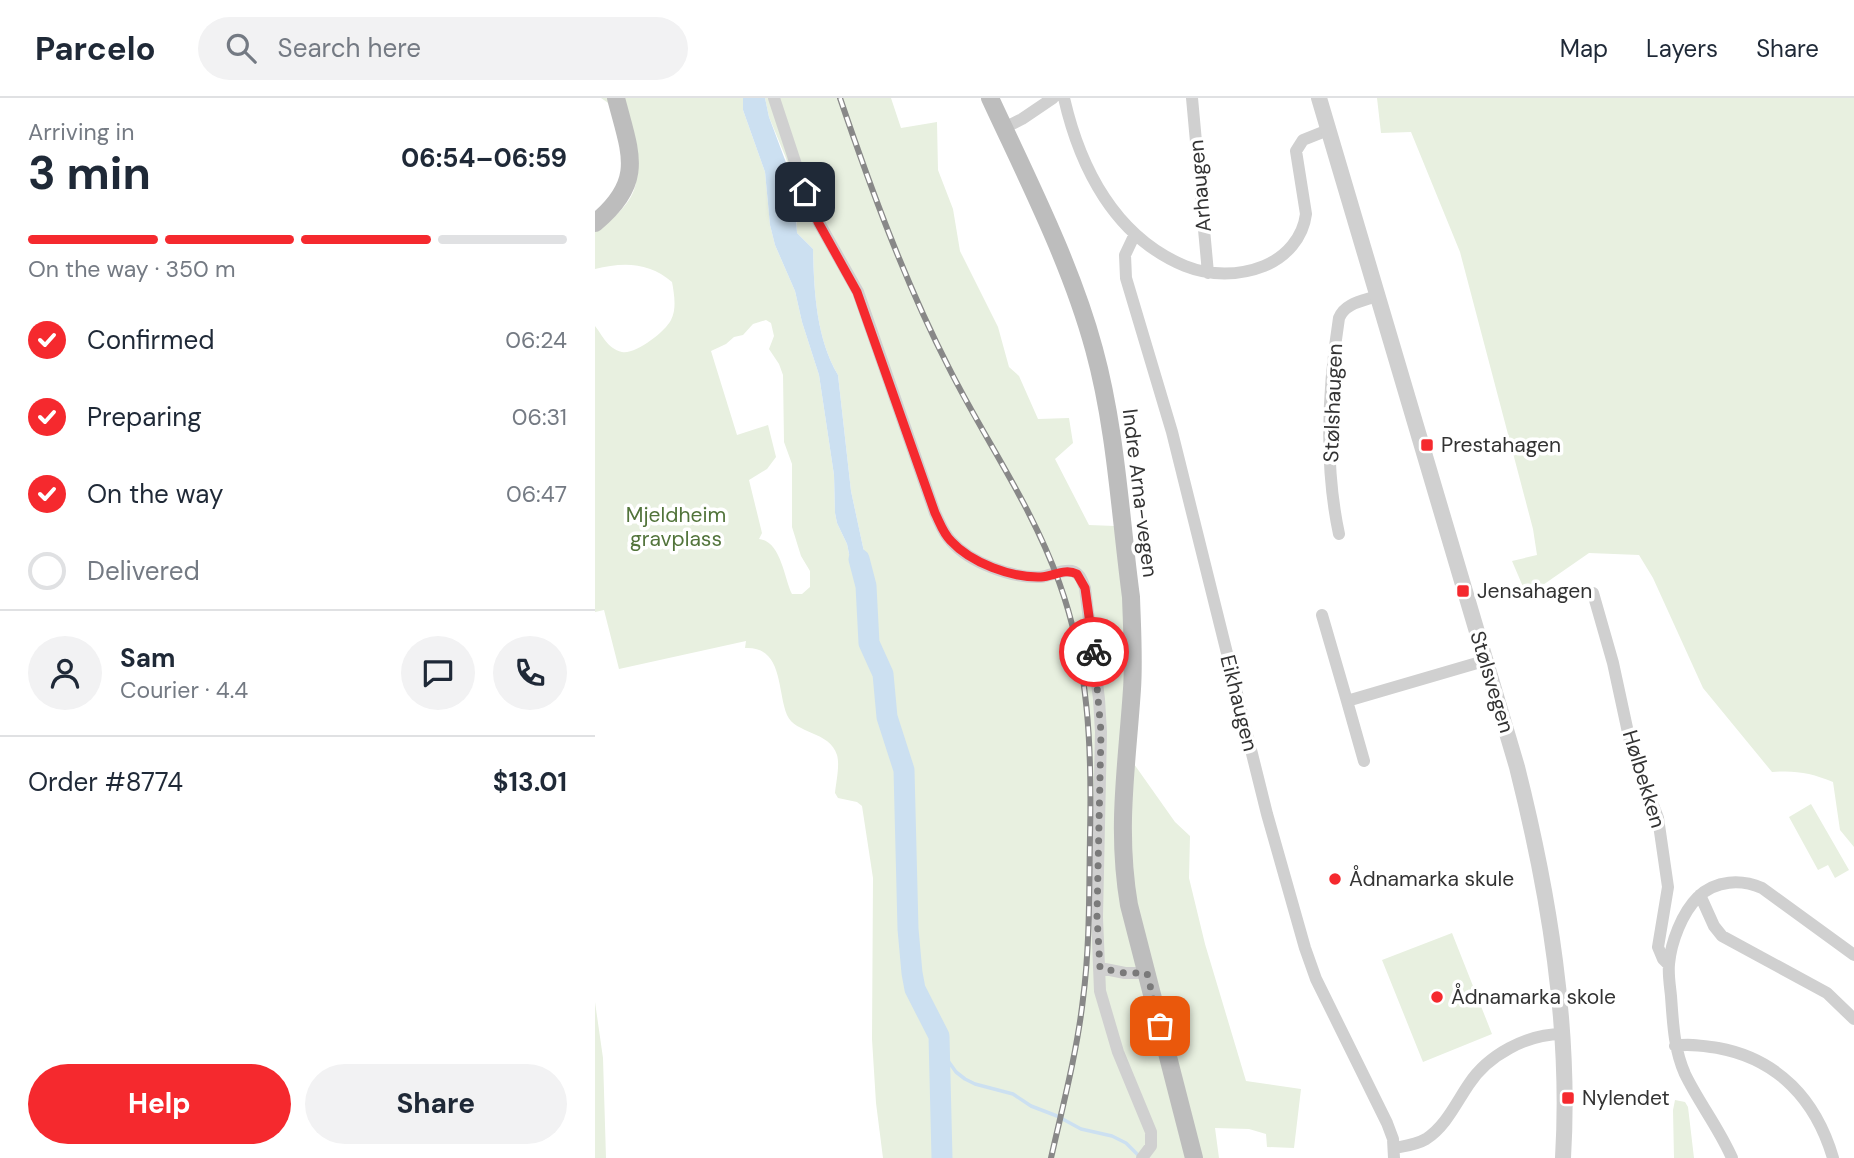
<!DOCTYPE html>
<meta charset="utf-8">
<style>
:root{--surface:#fff;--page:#f2f2f3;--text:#1f2937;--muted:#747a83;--line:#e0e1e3;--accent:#f5292e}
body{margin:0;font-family:"DM Sans",sans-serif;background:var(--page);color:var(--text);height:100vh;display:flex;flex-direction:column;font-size:26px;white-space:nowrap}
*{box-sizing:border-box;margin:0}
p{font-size:23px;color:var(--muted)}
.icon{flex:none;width:38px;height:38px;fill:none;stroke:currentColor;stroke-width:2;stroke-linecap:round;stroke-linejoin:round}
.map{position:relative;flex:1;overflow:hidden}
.side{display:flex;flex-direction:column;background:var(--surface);width:595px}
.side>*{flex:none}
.pin{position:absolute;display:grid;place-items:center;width:60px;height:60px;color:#fff;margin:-30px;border-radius:14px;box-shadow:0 4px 10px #0006}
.courier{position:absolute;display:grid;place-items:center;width:70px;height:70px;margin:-35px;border:5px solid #f5292e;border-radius:50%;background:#fff;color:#222;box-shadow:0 2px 9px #0007}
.head em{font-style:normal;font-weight:700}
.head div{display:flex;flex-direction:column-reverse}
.head{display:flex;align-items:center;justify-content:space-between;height:119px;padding:0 28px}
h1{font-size:46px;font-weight:700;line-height:52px}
.bar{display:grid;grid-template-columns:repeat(4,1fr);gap:10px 7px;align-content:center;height:84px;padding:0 28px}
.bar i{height:9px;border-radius:5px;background:var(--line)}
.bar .on{background:var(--accent)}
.bar p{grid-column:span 4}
.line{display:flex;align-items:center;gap:18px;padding:0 28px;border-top:2px solid var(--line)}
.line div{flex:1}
.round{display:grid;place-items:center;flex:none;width:74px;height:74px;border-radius:37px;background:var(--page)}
ol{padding:0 28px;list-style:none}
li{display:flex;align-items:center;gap:21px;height:77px}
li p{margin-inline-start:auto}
li .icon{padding:7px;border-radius:50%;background:var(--accent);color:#fff;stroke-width:4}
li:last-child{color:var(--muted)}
li i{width:38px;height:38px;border:4px solid var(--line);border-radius:50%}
.button{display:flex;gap:14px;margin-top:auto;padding:14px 28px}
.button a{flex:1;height:80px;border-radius:42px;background:var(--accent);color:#fff;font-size:28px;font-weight:700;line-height:80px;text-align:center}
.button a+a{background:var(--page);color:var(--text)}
header{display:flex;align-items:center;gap:42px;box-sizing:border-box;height:98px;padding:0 35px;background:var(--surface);border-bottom:2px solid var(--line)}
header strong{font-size:33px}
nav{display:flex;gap:38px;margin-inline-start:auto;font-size:24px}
.search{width:490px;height:63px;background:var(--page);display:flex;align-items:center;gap:18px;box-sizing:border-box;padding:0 24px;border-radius:38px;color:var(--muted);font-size:26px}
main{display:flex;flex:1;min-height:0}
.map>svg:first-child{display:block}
.green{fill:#e8f0e0;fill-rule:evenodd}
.water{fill:#cce0f1}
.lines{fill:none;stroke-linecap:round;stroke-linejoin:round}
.stream{stroke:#cce0f1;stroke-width:3.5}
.river{stroke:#cce0f1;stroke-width:21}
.minor{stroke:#d0d0d0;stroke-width:12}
.tertiary{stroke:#d0d0d0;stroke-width:16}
.secondary{stroke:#bdbdbd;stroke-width:18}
.rail-casing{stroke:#888;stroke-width:6}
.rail{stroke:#fff;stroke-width:3.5;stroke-dasharray:10;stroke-linecap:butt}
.done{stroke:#7a7a7a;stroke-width:7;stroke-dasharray:0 12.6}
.route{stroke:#f5292e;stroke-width:9}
.poi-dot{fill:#f5292e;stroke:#fff;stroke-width:2.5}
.labels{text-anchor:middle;stroke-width:7;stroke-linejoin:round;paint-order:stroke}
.street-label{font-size:21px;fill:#333;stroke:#fff}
.poi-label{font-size:21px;fill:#333;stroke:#fff;text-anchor:start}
.park-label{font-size:21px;fill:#52743b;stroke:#fff}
</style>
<header>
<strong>Parcelo</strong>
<div class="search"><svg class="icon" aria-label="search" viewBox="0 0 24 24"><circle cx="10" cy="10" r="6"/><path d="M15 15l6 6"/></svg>Search here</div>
<nav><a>Map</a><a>Layers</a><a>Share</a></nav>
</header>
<main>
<section class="side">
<div class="head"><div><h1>3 min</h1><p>Arriving in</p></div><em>06:54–06:59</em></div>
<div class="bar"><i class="on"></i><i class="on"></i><i class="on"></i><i></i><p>On the way · 350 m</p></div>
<ol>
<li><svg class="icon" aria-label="check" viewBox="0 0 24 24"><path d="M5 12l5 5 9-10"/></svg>Confirmed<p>06:24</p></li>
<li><svg class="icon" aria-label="check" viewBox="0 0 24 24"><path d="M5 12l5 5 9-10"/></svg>Preparing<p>06:31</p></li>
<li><svg class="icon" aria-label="check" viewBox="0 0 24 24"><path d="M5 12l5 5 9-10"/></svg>On the way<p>06:47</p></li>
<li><i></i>Delivered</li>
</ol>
<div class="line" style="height:126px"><a class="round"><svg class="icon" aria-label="person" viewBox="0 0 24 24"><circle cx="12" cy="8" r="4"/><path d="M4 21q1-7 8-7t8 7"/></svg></a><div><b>Sam</b><p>Courier · 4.4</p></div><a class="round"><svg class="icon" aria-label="chat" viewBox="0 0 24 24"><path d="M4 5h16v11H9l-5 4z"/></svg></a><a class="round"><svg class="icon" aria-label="phone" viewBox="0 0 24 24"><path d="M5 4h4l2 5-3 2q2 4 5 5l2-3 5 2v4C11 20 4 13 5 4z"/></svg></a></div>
<div class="line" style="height:91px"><div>Order #8774</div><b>$13.01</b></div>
<div class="button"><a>Help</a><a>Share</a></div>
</section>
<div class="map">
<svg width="1259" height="1060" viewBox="0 0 1259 1060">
<rect width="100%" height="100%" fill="#fff"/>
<path class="green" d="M 6,0 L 148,0 L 148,12 L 170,74 L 175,127 L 180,147 L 200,193 L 207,224 L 224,277 L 239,377 L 240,415 L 242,425 L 252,446 L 259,480 L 276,474 L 271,463 L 256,393 L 243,277 C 221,240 219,192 218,151 L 202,135 L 202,108 L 195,70 L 174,19 L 170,0 L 296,0 L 306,30 L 342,24 L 343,72 L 358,111 L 365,153 L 403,229 L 414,269 L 424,278 L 443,321 L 474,320 L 478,345 L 460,361 L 494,427 L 520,428 L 532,541 L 527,649 L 580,724 L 595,738 L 594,780 L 610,846 L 651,983 L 706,991 L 699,1050 L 672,1049 L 671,1036 L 654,1031 L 620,1030 L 624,1060 L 288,1060 L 281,1005 L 277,941 L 278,780 L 267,708 L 262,704 L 243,700 L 240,695 C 241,684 245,668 242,657 C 235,633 200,636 192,617 C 182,592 188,548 150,550 L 151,543 L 24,571 L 9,512 L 0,514 L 0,228 C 8,238 12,250 27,254 C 40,257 70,234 76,222 C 82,211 79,195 77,184 C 54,164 28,164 0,171 L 0,134 C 37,107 51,89 36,43 C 27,18 29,15 6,0 ZM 171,222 L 176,225 L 179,238 L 174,251 L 184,266 L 188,277 L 189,344 L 197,366 L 197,429 L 206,458 L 215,473 L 215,489 L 207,496 L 197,496 C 189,480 186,443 164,441 L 167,435 L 154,382 L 172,371 L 181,359 L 173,327 L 142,337 L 116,253 L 131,246 L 139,239 L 148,237 L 158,226 Z
M 782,0 L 1259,0 L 1259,749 L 1245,732 L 1238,684 C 1217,675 1200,672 1177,674 L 1108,590 L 1058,480 L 1044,457 L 994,455 L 932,498 L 917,463 L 942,457 L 938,431 L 865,154 L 816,34 L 786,35 Z
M 1216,706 L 1254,772 L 1240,780 L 1233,767 L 1223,772 L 1194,719 Z
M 857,835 L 897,936 L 828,964 L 787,862 Z
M 0,904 L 8,960 L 11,1060 L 0,1060 Z
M 1080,1002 L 1090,1004 L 1093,1009 L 1099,1060 L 1079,1060 L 1078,1012 Z"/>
<path class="water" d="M 148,0 L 170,0 L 174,19 L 199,86 L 202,135 L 218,151 C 219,192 221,240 243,277 L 256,393 L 271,463 L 276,474 L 275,486 L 265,488 L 259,480 L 252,446 L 242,425 L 240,415 L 239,377 L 224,277 L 207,224 L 200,193 L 180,147 L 175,127 L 170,74 L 148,12 Z"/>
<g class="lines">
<path class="stream" d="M 346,953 L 361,974 L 370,981 L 380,986 L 418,996 L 436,1008 L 462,1018 L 486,1031 L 517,1038 L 531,1045 L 544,1058"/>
<path class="river" d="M 264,461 L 271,488 L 274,545 L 288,576 L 292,619 L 309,672 L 313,831 L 317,875 L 320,891 L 344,938 L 347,1060"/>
<path class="minor" d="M 179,0 L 210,94 L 223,123 L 263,194 L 340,415 C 345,425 348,435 356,443 C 375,465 417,480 445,479 C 455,478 467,471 477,473 C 485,475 487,483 490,490 L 504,601 L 506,634 L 502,819 L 505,893 L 523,954 L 556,1034 L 556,1048 L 547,1060
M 469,0 C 485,70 520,139 590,168 C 615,178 644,178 669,168 C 691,159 708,140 711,116 L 701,53 L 708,42 L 733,32
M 597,0 L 613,175
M 409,30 L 427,21 L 458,0
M 539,138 L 530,157 L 531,180 L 577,334 L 672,716 L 710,850 L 721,881 L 792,1025 L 798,1041 L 799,1060
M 744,436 C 729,366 733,290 744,220 C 750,205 768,203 782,198
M 998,495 L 1018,565 L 1037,653 L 1063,720 L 1073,789 L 1063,849 L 1068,861 L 1074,867
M 727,517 L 752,603
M 769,663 L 752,603 L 889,563
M 1105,797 L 1119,828 L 1127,838 L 1232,895 L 1259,921
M 505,870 L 530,875 L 552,875
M 1080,948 C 1094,945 1108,948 1123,950 C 1183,961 1221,1002 1238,1060
M 799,1050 C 810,1048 821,1047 831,1041 C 851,1028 861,1005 874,986 C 893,957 932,936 967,936
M 1137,1060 C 1124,1030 1104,1005 1090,976 C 1079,951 1078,926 1076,898 C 1075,888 1073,877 1074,866 C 1076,844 1087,815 1103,799 C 1121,782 1146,781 1167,790 L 1259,857"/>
<path class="tertiary" d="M 724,0 L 922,669 C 954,796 976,929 968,1060"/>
<path class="secondary" d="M 395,0 C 432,80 476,166 499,251 C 521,331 525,417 536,499 C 537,530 539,561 537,591 C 532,667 521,731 534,807 L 599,1060
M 0,125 C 51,83 35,55 21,0"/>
<g class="rail-casing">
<path id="rail" d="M 245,0 C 276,91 310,184 354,270 C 390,342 437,408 464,484 C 494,567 497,651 495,738 C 494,792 495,847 488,901 C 482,954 468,1007 456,1060"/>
</g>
<use href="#rail" class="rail"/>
</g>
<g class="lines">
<path class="done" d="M 499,554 L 506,634 L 502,818 L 505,870 L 530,875 L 552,875 L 565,928"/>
<path class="route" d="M 210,94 L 223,124 L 262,194 L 340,415 C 345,425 348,435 356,443 C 376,465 417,480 446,479 C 459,478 470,470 482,476 L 490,490 L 499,554"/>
</g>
<g class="poi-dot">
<rect x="825" y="340" width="14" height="14" rx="3.5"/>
<rect x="861" y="486" width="14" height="14" rx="3.5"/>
<circle cx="740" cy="781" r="7"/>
<circle cx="842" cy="899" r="7"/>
<rect x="966" y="993" width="14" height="14" rx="3.5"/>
</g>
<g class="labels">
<g class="street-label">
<text transform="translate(605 88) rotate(-95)" y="7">Arhaugen</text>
<text transform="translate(738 305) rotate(-88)" y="7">Stølshaugen</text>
<text transform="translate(545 395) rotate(83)" y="7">Indre Arna-vegen</text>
<text transform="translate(897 584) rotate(73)" y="7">Stølsvegen</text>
<text transform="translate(644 605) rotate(76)" y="7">Eikhaugen</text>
<text transform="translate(1049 681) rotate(73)" y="7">Hølbekken</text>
</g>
<g class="poi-label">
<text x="846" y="354">Prestahagen</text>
<text x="882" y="500">Jensahagen</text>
<text x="754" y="788">Ådnamarka skule</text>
<text x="856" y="906">Ådnamarka skole</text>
<text x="987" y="1007">Nylendet</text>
</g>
<g class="park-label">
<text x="81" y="424">Mjeldheim<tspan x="81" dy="24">gravplass</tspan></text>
</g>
</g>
</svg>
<div class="pin" style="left:565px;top:928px;background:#ea580c"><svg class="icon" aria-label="bag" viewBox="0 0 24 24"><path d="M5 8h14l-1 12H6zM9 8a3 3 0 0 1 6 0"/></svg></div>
<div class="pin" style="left:210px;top:94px;background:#1f2937"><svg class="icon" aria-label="home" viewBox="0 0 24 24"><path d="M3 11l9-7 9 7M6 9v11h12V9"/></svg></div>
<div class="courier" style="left:499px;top:554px"><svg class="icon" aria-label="bike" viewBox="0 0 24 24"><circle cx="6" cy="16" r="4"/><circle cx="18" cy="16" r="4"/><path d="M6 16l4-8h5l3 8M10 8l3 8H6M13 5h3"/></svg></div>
</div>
</main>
